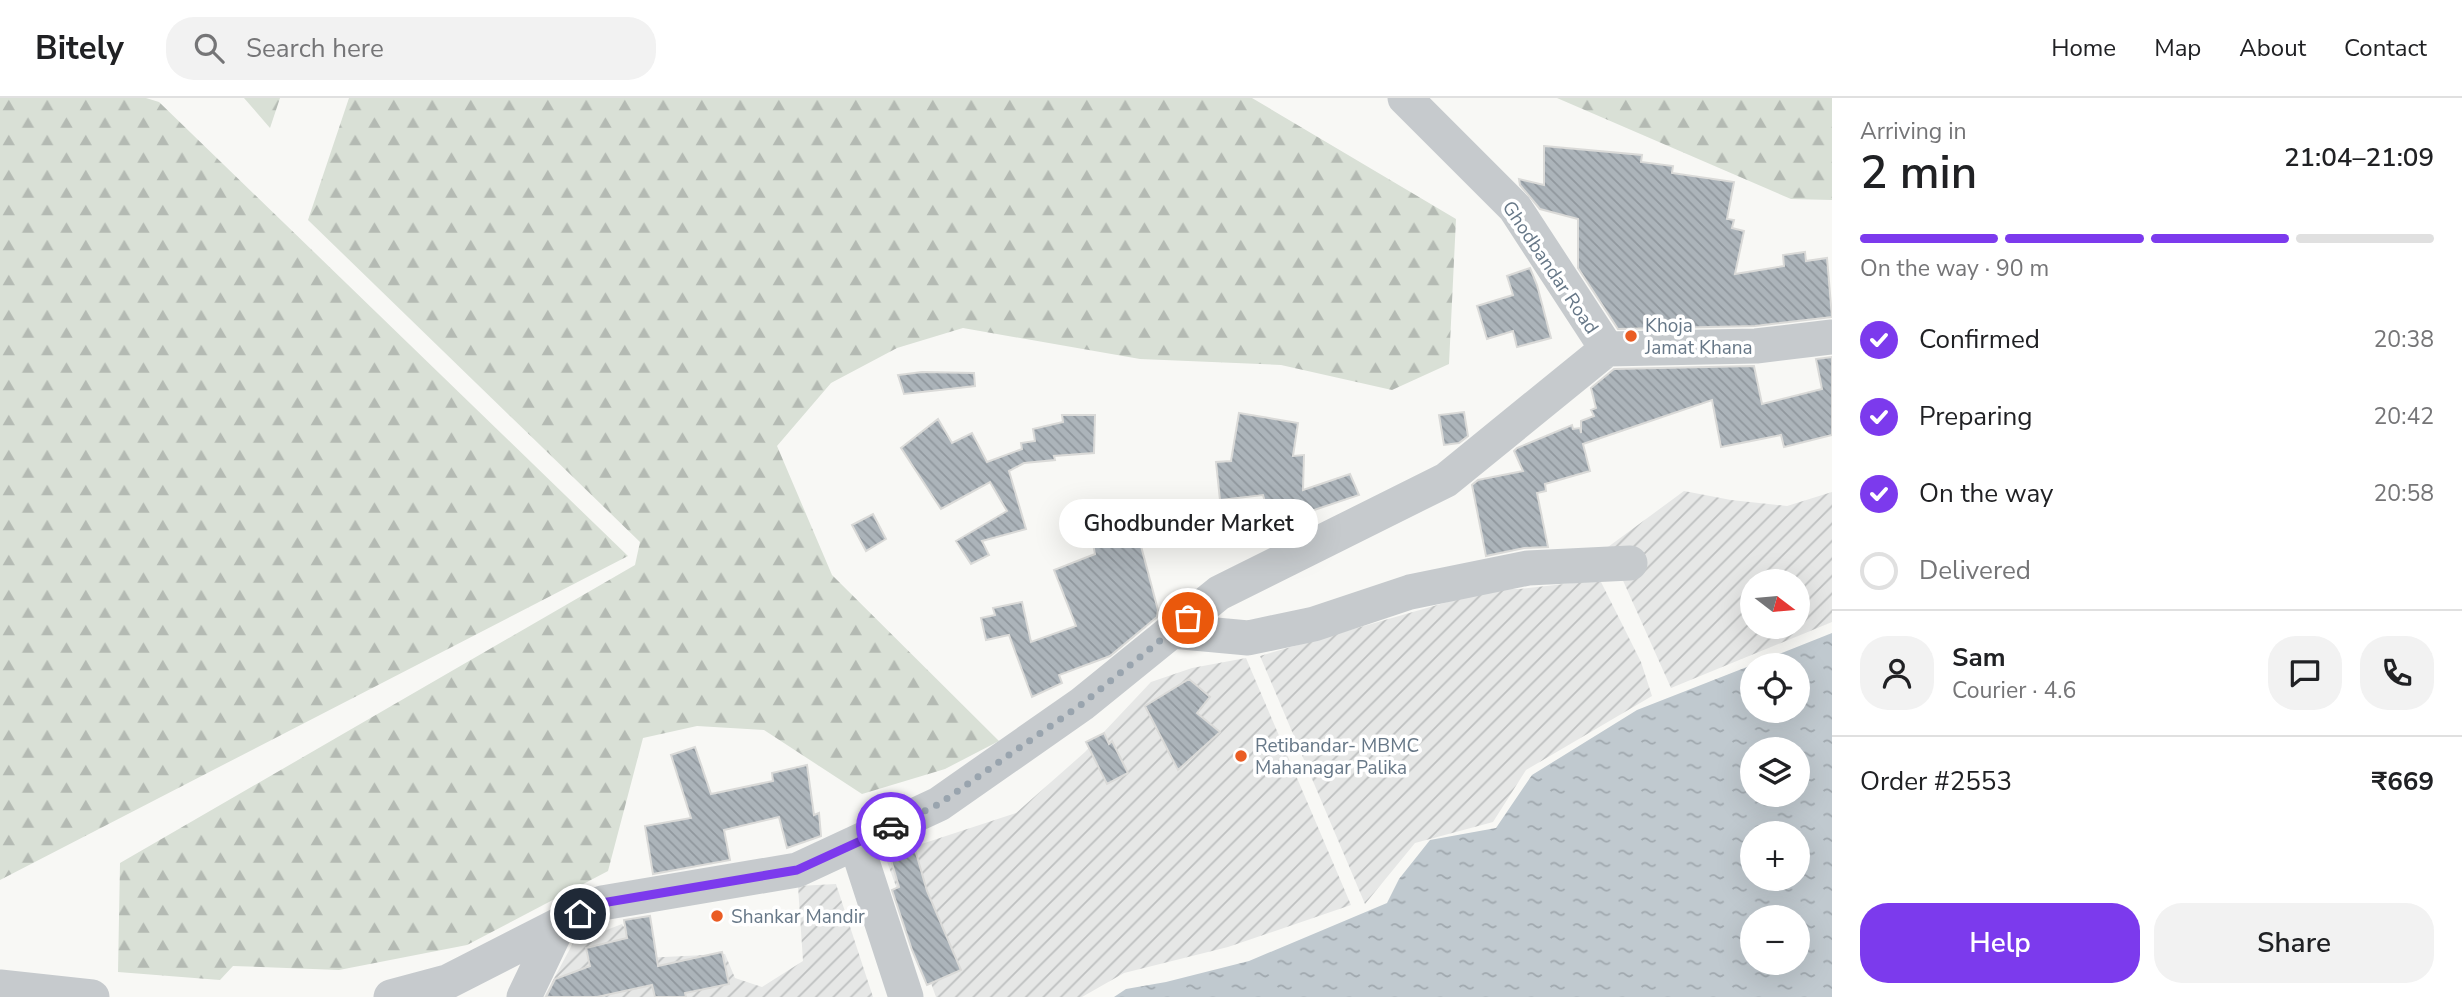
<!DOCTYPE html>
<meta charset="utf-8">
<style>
:root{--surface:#fff;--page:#f2f2f2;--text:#202124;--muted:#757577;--line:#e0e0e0;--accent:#7c3aed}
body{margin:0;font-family:"Nunito Sans",sans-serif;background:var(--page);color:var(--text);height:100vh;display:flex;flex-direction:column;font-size:26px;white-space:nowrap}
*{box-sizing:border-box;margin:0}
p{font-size:23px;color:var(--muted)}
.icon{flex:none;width:38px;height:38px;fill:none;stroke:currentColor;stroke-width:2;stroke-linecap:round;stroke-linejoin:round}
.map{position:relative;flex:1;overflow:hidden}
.side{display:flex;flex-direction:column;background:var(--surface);width:630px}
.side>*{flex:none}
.needle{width:46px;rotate:106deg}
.controls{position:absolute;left:1740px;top:471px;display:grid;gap:14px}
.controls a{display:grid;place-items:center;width:70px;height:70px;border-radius:50%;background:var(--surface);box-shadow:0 7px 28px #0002;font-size:35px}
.pin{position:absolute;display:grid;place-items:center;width:60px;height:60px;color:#fff;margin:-30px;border:4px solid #fff;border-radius:50%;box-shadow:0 2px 7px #0007}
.courier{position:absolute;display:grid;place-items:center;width:70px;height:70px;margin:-35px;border:5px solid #7c3aed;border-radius:50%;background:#fff;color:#222;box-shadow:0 2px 9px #0007}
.bubble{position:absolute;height:49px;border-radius:24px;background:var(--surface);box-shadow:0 7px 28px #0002;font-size:23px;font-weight:600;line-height:49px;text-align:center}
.overview em{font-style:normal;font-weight:600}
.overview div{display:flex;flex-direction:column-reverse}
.overview{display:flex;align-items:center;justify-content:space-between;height:119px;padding:0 28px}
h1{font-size:46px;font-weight:600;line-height:52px}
.bar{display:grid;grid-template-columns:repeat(4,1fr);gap:10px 7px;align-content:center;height:84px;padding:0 28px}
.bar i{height:9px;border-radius:5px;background:var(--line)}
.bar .on{background:var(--accent)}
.bar p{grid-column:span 4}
.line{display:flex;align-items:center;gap:18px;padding:0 28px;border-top:2px solid var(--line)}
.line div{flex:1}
.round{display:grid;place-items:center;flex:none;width:74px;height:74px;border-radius:28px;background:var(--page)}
ol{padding:0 28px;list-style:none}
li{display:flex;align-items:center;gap:21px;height:77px}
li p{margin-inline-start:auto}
li .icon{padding:7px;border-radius:50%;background:var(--accent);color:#fff;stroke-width:4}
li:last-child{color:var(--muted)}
li i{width:38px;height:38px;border:4px solid var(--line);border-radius:50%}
.primary-button{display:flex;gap:14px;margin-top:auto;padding:14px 28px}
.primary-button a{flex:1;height:80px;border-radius:28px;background:var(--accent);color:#fff;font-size:28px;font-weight:600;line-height:80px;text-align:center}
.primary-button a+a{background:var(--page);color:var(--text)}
header{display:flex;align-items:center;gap:42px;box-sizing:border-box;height:98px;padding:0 35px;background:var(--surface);border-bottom:2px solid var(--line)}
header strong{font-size:33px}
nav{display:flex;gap:38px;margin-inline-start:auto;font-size:24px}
.search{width:490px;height:63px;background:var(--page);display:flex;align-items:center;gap:18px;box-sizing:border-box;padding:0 24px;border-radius:28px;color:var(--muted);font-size:26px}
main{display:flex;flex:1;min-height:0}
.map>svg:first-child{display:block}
.industrial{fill:url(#industrial-furrows);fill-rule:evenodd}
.forest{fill:url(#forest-firs)}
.water{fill:url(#water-ripples);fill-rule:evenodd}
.building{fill:url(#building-back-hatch);stroke:#dadad8;stroke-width:2}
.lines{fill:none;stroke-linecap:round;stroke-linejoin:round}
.minor{stroke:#c6cacd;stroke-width:35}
.done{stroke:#99a4ae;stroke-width:7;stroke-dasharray:0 12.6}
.route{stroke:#7c3aed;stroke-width:9}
.poi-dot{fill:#ea5c23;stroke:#fff;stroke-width:2.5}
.labels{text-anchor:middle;stroke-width:7;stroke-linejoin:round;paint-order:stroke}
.street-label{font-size:19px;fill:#667787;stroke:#fff}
.poi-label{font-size:19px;fill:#667787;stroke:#fff;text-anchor:start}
</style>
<header>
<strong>Bitely</strong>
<div class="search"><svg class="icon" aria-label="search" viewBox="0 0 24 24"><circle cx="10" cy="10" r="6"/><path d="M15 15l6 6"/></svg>Search here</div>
<nav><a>Home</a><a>Map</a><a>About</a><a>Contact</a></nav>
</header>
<main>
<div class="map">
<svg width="1832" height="899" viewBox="0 0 1832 899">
<defs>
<pattern id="industrial-furrows" width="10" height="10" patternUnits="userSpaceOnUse" patternTransform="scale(1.75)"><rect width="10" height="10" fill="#e6e7e6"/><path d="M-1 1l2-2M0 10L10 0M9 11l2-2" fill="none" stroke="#bec0c0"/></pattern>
<pattern id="forest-firs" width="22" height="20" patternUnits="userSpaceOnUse" patternTransform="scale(1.75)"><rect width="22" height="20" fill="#d9e0d6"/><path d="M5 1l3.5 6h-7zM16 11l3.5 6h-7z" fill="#b4bab3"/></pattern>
<pattern id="water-ripples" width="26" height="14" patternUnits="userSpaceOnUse" patternTransform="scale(1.75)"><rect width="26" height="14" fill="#c0c9cf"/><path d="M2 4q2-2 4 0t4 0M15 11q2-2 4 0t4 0" fill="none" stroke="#a0a8ae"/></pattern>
<pattern id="building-back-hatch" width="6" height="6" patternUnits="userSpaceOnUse" patternTransform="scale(1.75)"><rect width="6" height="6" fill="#acb4ba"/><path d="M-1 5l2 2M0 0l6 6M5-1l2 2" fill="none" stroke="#90979d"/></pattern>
</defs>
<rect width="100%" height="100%" fill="#f8f8f5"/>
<path class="industrial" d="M 1684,393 L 1731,402 L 1787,408 L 1832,394 L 1832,524 L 1671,590 L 1608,449 ZM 1752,483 L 1797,483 L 1797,528 L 1752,528 Z
M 1600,482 L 1641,564 L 1652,598 L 1526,672 L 1493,724 L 1415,745 L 1365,806 L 1260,558 L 1493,491 L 1520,491 Z
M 1246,560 L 1351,807 L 1228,849 L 1124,875 L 1082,899 L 936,899 L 885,758 L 1016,715 L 1085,654 L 1151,584 L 1192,570 Z
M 836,786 L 873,899 L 544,899 L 573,845 L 622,826 L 644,860 L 725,856 L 735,880 L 762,889 L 803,863 L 798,788 Z"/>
<path class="forest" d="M 0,0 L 146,0 L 159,4 L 628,458 L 0,782 Z
M 244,0 L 280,0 L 270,30 Z
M 349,0 L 1252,0 L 1456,121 L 1449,266 L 1392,292 L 1281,267 L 1140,261 L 963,230 L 897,250 L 831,285 L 777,348 L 832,477 L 999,643 L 945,671 L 862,696 L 764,632 L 697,628 L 643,640 L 608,773 L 467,847 L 339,872 L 233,868 L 220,882 L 118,874 L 120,765 L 635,467 L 640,444 L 308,122 Z
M 1557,0 L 1832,0 L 1832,102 L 1791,101 Z"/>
<path class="water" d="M 1832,535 L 1832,899 L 1114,899 L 1126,891 L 1166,884 L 1249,863 L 1387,805 L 1399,781 L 1430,742 L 1496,730 L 1532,677 L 1637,612 L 1752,567 L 1752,612 L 1797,612 L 1797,567 L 1752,567 ZM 1752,651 L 1797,651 L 1797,696 L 1752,696 ZM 1752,735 L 1797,735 L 1797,780 L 1752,780 ZM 1752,819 L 1797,819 L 1797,864 L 1752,864 Z"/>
<path class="building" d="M 1544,48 L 1642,57 L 1641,64 L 1673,68 L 1672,75 L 1734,84 L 1727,121 L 1734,122 L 1732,130 L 1744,133 L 1735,176 L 1784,168 L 1783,157 L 1805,154 L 1806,163 L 1827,160 L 1832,219 L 1755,228 L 1618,231 L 1578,170 L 1578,121 L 1540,111 L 1520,87 L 1519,81 L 1544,87 Z
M 1530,170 L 1537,187 L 1551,240 L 1517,249 L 1513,233 L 1487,241 L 1477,208 L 1513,197 L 1507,178 Z
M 1832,259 L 1832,337 L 1784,349 L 1781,337 L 1721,349 L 1712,302 L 1583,346 L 1590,373 L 1545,386 L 1546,393 L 1537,395 L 1548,449 L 1524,450 L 1486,458 L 1472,387 L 1478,382 L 1523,373 L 1514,353 L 1517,350 L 1572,327 L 1573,331 L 1580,330 L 1581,335 L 1581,323 L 1594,318 L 1591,312 L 1596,310 L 1591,290 L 1614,271 L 1754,268 L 1762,306 L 1822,291 L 1816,261 Z
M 922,274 L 974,275 L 975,288 L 904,296 L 898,277 Z
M 1464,314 L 1468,338 L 1459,345 L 1444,347 L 1439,317 Z
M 1239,315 L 1298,325 L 1293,358 L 1304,357 L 1303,392 L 1350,376 L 1359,397 L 1311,413 L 1315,425 L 1276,439 L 1263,397 L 1220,402 L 1216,364 L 1231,363 Z
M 1062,317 L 1095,317 L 1094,355 L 1054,358 L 1055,362 L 1024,365 L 1009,373 L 1026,431 L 982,443 L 989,457 L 971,466 L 956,443 L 1007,413 L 990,384 L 941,411 L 901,350 L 938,321 L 952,345 L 972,335 L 987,364 L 1022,351 L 1021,345 L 1035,343 L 1033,331 L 1063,324 Z
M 1111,412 L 1113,419 L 1155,414 L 1158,445 L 1141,448 L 1158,512 L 1157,519 L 1110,558 L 1059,577 L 1062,585 L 1032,599 L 1009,537 L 986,542 L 981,520 L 995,517 L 993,510 L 1022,504 L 1031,544 L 1076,528 L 1054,472 L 1095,456 L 1087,416 Z
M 873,416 L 886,441 L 866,453 L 852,427 Z
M 1189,581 L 1210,599 L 1197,615 L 1220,634 L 1178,672 L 1145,608 Z
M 1104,635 L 1109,646 L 1112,643 L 1128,675 L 1107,686 L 1086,644 Z
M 695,649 L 711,696 L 773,683 L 772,675 L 807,667 L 814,717 L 819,715 L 821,738 L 787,750 L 779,719 L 724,732 L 730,762 L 653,776 L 645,728 L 691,720 L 671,657 Z
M 912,741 L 927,793 L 961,872 L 927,887 L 912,852 L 892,792 L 899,789 L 888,752 Z
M 650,818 L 658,868 L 722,854 L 729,886 L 685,895 L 686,899 L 655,899 L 652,887 L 597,899 L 546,899 L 555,881 L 590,868 L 586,850 L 627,840 L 624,822 Z"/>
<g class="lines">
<path class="minor" d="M 1405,0 L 1515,110 L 1607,251
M 1607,251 L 1756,248 L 1832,239
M 1172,533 L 1248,540 L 1314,526 L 1410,494 L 1528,470 L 1630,465
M 856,745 L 906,899
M 0,889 L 92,899
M 391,899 L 447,884 L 602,805 L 797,772 L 939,706 L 1082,606 L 1219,495 L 1446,382 L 1607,251
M 524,899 L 558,828"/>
</g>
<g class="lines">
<path class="done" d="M 891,729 L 939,706 L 1082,606 L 1188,520"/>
<path class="route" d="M 580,816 L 602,805 L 797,772 L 891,729"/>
</g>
<g class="poi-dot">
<circle cx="1631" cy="238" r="7"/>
<circle cx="1241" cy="658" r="7"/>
<circle cx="717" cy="818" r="7"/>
</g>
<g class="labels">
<g class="street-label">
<text transform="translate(1551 169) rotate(56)" y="7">Ghodbandar Road</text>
</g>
<g class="poi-label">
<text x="1645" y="234">Khoja<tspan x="1645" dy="22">Jamat Khana</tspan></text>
<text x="1255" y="654">Retibandar- MBMC<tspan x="1255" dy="22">Mahanagar Palika</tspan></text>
<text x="731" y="825">Shankar Mandir</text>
</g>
</g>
</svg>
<div class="controls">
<a><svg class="needle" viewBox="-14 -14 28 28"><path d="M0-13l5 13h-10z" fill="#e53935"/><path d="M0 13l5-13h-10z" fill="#757577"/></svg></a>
<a><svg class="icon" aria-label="locate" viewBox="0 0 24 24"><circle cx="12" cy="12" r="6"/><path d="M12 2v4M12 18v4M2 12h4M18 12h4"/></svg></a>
<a><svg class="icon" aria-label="layers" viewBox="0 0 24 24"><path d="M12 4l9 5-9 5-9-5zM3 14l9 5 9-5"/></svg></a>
<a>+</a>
<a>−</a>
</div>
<div class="pin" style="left:1188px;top:520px;background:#ea580c"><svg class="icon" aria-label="bag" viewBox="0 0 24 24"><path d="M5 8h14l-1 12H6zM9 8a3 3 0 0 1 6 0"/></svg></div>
<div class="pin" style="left:580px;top:816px;background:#1f2937"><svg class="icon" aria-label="home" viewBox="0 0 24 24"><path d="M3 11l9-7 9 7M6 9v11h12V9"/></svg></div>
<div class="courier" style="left:891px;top:729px"><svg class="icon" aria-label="car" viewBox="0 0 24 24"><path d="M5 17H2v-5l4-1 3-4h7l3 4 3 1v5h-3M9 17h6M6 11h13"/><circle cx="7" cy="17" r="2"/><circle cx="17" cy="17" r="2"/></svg></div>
<div class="bubble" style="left:1059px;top:401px;width:259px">Ghodbunder Market</div>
</div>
<section class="side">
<div class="overview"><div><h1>2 min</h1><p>Arriving in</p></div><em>21:04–21:09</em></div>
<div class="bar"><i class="on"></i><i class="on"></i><i class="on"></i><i></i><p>On the way · 90 m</p></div>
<ol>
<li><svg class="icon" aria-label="check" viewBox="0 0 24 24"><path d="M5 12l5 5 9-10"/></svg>Confirmed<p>20:38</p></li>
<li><svg class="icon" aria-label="check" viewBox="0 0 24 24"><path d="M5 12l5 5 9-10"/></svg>Preparing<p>20:42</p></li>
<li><svg class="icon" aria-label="check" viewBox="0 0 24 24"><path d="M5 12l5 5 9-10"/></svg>On the way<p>20:58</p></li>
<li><i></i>Delivered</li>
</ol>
<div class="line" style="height:126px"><a class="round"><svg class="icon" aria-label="person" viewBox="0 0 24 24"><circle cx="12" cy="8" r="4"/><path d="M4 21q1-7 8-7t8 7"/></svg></a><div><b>Sam</b><p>Courier · 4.6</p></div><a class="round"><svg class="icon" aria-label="chat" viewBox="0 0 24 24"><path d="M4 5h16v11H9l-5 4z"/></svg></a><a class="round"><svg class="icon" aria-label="phone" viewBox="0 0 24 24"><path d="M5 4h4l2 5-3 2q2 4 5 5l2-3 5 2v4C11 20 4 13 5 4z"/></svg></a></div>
<div class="line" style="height:91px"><div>Order #2553</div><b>₹669</b></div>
<div class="primary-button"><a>Help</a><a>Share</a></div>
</section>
</main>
